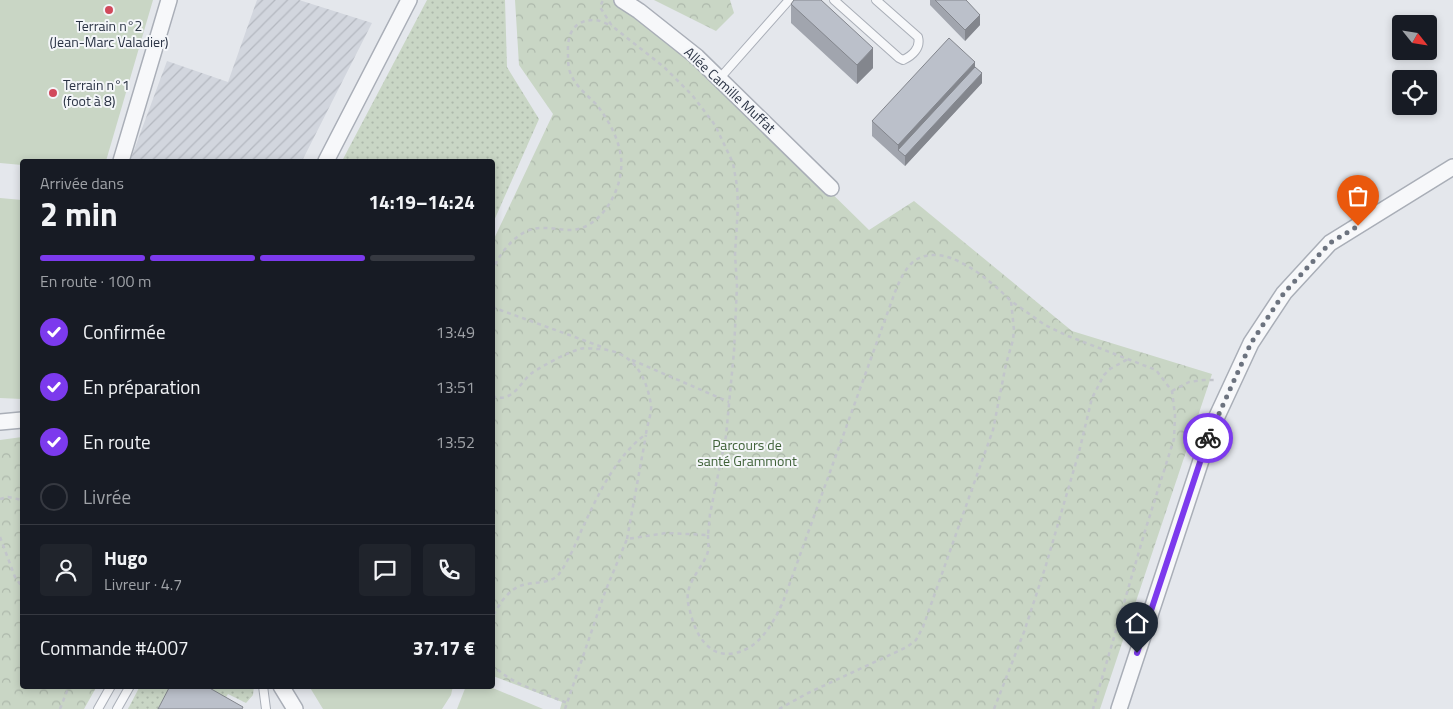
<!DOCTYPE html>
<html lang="fr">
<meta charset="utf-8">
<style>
:root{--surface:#171b24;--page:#20242c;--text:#f1f3f6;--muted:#9ea1a6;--line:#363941;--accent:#7c3aed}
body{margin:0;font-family:"Titillium Web",sans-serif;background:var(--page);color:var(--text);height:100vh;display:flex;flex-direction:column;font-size:19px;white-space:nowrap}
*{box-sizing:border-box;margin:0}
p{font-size:16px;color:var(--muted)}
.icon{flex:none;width:28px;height:28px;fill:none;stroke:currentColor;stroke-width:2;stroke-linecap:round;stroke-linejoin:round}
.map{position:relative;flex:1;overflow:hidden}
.panel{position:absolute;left:20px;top:159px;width:475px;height:530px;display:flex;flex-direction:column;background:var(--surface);border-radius:5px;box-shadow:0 2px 8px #0003}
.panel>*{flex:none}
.needle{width:32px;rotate:120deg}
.fabs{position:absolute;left:1392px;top:15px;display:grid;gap:10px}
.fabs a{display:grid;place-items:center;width:45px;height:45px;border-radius:5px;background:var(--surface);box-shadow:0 2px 8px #0003;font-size:25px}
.pin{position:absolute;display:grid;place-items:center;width:42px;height:42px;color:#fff;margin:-51px -21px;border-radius:50% 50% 50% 0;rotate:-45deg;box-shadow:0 0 5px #0007}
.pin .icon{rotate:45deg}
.courier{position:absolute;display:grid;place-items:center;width:50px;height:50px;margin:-25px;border:4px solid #7c3aed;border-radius:50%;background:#fff;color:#222;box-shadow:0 1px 6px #0007}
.head em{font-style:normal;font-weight:700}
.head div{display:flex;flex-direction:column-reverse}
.head{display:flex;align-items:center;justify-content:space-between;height:85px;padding:0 20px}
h1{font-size:32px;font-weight:700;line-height:38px}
.bar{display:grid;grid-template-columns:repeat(4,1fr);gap:8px 5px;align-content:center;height:60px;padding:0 20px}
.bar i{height:6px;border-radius:4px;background:var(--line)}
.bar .current{background:var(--accent)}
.bar p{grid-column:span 4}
.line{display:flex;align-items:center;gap:12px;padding:0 20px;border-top:1px solid var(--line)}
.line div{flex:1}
.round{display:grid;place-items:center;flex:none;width:52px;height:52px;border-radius:5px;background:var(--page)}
ol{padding:0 20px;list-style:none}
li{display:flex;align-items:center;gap:15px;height:55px}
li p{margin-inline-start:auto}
li .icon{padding:5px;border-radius:50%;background:var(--accent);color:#fff;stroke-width:4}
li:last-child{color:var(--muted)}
li i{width:28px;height:28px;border:2px solid var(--line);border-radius:50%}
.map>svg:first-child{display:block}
.industrial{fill:url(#industrial-furrows)}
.grass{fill:url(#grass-dots)}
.forest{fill:url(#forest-crowns)}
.pitch{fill:#c9d6c5}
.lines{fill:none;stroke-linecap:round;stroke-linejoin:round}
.lane-casing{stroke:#a9aeb7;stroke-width:10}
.street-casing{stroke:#a9aeb7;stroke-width:18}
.path{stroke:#c2c5cb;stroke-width:2.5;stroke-dasharray:4 4;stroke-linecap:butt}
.lane{stroke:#f7f8fa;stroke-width:8}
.street{stroke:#f7f8fa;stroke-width:15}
.wall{fill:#a1a5ae}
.shaded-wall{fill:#83868d}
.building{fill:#bbc0ca;stroke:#83868d}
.done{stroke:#6c737f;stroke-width:5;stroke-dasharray:0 9}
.route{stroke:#7c3aed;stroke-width:6}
.poi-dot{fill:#d1495b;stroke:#f4f6f9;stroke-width:2}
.labels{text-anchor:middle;stroke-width:4;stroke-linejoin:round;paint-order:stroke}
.poi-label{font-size:14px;fill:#2b3445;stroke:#f4f6f9}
.street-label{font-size:14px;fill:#2b3445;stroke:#f4f6f9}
.park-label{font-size:14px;fill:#3f6138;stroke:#f4f6f9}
</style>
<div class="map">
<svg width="1453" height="709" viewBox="0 0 1453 709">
<defs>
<pattern id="industrial-furrows" width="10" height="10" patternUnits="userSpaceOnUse" patternTransform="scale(1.25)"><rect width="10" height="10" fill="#d2d6de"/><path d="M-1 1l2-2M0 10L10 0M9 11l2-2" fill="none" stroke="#b4b8c0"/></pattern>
<pattern id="grass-dots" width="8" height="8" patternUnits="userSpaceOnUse" patternTransform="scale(1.25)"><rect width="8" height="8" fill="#c9d6c5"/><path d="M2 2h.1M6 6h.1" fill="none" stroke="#adb8ab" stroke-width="1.8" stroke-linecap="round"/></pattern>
<pattern id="forest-crowns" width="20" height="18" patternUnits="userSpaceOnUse" patternTransform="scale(1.25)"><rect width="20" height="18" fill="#c9d6c5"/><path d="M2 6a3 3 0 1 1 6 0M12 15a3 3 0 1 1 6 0" fill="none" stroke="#adb8ab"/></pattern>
</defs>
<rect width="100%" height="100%" fill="#e4e7ec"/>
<path class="industrial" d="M 257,0 L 299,0 L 372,23 L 302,161 L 130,161 L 167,61 L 228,82 Z"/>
<path class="grass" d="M 427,0 L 505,0 L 507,67 L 539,119 L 493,223 L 492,161 L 342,161 Z
M 140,686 L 171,686 L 158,709 L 128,709 Z
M 208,686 L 254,686 L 253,695 L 246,703 L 228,694 L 221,705 L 203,695 Z"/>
<path class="forest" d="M 515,0 L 622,0 L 639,11 L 814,176 L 869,230 L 914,201 L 1072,331 L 1212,374 L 1100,709 L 560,709 L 562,702 L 493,676 L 492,243 L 553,114 L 519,65 Z
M 654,0 L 730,0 L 734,13 L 716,31 Z
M 22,437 L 22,686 L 97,686 L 84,709 L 0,709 L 0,440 Z"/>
<path class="pitch" d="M 0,0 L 153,0 L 106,161 L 22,161 L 22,165 L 0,163 Z
M 0,198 L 22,200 L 22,399 L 0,398 Z
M 309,686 L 453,686 L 451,695 L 442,709 L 323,709 Z
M 466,686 L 488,686 L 543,709 L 457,709 Z"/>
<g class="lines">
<g class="lane-casing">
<path id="lane" d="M 834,0 L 899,58 L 903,60 C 912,56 921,48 918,37 L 876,0
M 720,78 L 789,0
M 263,686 L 266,709
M 98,709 L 111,686
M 117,709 L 130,686"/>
</g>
<g class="street-casing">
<path id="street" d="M 622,0 L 639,11 L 697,57 L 831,188
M 121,161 L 169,0
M 326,161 L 409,0
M 0,422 L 22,420
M 281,686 L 295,709
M 1119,709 L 1212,427 L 1251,343 L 1284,293 L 1330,243 L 1453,167"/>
</g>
<path class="path" d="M 492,272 C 498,255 515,233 533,229 C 545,226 559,230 571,230 C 599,229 619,195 621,170 C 624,148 610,121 596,104 C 586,94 575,86 570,72 C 568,67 568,59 568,53 C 567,35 573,20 594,20 C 600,20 607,24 612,26
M 492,307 L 605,348
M 632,360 L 729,402
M 1172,391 L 1189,382 L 1204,380 L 1217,380
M 492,396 C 513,404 520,382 532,373 C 542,366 568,352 580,349 C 585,347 593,349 599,349 C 632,351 646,374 651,405 C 652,413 647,425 646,434 C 615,457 598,495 582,529 C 576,543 568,562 559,574 C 550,585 532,581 520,586 C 507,591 498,606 492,618
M 0,499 L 8,497 L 22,500
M 708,535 C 708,540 709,546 708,551 C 706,562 691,577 688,592 C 687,599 688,605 690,611 C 695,633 708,659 735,653 C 760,648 773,623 783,602 L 895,292 C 899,282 904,270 913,262 C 943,238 991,281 1011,301
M 0,537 L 15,577 L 22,587
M 627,539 L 646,435
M 492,664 C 509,684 544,693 567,703
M 60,709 L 69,686
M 565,709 L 605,592 L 627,539 L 666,533 L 708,535 L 710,514 L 726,436 L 734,351 L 737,286 L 735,254 L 738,206 L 737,186 L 733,163 L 715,125 L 692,95 L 664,67 L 612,26 L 600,7 L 603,0
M 779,709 L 808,693 L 907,647 L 916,640 L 923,627 L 993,430 L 1006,364 L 1013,340 L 1014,330 L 1011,301 L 1045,325 L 1068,336 L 1156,370 L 1172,391 L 1175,415 L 1174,439 L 1145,531 L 1093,709
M 994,709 L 1024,632 L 1046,565 L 1079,452 L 1092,398 L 1104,375 L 1110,369 L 1128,359"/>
<use href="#lane" class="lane"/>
<use href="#street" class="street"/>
</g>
<path class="wall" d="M 930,0 L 966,0 L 980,25 L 965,41 L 930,5 Z
M 791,4 L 873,68 L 857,84 L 791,23 Z
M 975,67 L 982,83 L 905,166 L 872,136 L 872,121 Z"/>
<path class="shaded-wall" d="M 980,15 L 980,25 L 965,41 L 965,30 Z
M 873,48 L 873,68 L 857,84 L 857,65 Z
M 975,62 L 975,77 L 898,150 L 898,145 Z
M 982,73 L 982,83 L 905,166 L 905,156 Z"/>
<path class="building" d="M 794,0 L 821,0 L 873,48 L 857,65 L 791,4 Z
M 935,0 L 966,0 L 980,15 L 965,30 Z
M 949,38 L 975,62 L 898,145 L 872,121 Z
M 975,67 L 982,73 L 905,156 L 898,150 Z
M 170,686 L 206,686 L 243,707 L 242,709 L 158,709 Z"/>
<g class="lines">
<path class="done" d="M 1208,438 L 1251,343 L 1284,293 L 1330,243 L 1358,226"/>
<path class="route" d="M 1137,653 L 1208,438"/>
</g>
<g class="poi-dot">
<circle cx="109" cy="10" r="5"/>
<circle cx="53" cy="93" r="5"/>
</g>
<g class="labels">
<g class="poi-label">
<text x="109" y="31">Terrain n°2<tspan x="109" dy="16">(Jean-Marc Valadier)</tspan></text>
<text x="63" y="90" text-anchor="start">Terrain n°1<tspan x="63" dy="16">(foot à 8)</tspan></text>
</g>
<g class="street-label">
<text transform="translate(730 90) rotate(43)" y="5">Allée Camille Muffat</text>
</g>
<g class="park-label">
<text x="747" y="450">Parcours de<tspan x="747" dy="16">santé Grammont</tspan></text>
</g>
</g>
</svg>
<div class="fabs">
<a><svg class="needle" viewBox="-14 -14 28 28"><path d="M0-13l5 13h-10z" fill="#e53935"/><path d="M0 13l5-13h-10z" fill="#9ea1a6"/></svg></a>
<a><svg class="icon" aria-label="locate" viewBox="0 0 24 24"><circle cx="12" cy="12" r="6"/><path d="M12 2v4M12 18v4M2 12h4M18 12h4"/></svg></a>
</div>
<div class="pin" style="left:1358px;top:226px;background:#ea580c"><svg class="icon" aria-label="bag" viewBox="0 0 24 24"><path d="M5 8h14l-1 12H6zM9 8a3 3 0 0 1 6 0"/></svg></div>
<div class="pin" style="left:1137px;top:653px;background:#1f2937"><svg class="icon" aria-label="home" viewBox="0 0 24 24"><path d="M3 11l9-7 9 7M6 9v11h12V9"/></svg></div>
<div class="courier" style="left:1208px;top:438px"><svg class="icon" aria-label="bike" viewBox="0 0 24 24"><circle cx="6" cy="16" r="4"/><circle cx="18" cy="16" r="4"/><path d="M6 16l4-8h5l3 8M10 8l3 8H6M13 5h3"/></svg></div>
<section class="panel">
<div class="head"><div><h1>2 min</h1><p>Arrivée dans</p></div><em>14:19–14:24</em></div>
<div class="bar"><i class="current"></i><i class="current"></i><i class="current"></i><i></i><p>En route · 100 m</p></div>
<ol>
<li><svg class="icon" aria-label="check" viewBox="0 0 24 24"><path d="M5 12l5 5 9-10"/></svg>Confirmée<p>13:49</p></li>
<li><svg class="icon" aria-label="check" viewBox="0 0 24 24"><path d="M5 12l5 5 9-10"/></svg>En préparation<p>13:51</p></li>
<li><svg class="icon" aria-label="check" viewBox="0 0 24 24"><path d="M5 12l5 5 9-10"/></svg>En route<p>13:52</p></li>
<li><i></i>Livrée</li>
</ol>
<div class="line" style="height:90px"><a class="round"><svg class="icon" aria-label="person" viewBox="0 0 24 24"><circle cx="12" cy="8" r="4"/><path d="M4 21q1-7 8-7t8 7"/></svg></a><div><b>Hugo</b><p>Livreur · 4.7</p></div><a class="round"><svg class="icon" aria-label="chat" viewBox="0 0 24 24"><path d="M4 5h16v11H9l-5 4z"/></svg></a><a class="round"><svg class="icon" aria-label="phone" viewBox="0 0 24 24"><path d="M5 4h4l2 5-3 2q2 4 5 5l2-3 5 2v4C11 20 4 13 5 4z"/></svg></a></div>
<div class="line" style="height:65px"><div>Commande #4007</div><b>37.17 €</b></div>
</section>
</div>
